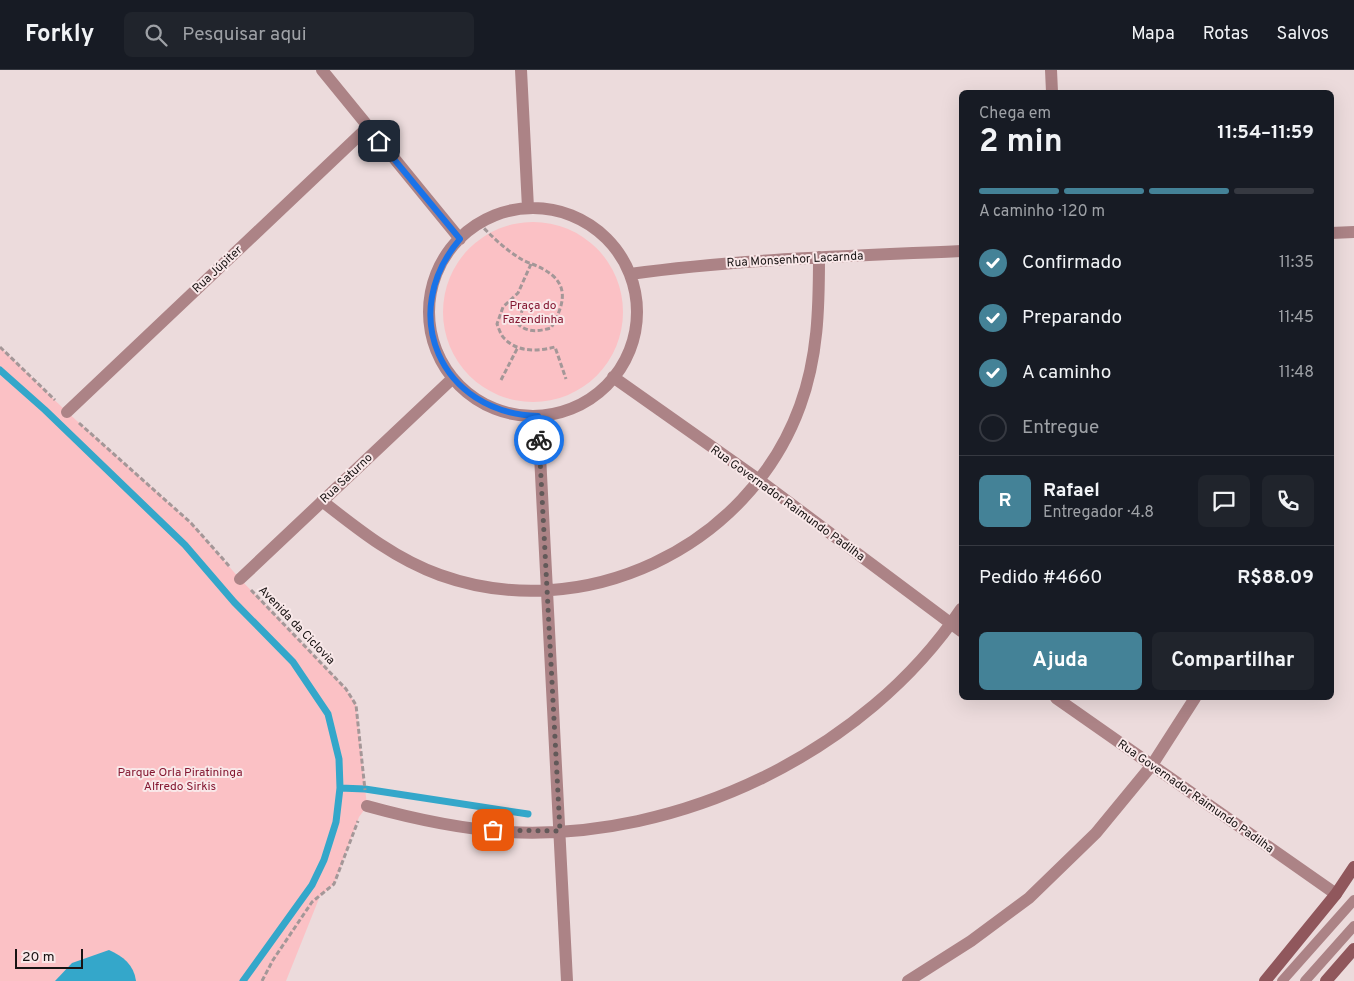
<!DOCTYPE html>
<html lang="pt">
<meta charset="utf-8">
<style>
:root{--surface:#171b24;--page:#20242c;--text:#f1f3f6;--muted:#9ea1a6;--line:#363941;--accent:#448297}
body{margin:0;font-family:Overpass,sans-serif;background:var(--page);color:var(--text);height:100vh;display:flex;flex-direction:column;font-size:19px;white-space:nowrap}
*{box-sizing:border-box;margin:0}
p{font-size:16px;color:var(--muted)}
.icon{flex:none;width:28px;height:28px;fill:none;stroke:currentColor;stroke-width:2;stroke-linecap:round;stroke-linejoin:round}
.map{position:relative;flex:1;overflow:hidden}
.details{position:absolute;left:959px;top:20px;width:375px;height:610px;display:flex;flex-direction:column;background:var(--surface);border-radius:8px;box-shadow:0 5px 20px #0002}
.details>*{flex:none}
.scale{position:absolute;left:15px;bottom:12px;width:68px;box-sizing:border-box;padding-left:5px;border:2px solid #181313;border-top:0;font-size:14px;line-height:18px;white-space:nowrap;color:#181313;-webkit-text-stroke:4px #f9e8e9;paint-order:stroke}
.pin{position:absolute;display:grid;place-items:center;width:42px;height:42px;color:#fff;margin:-21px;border-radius:10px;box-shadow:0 2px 8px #0006}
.courier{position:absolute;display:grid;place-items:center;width:50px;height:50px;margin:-25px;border:4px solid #1a73e8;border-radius:50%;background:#fff;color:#222;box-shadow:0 1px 6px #0007}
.summary em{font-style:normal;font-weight:700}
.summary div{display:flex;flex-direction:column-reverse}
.summary{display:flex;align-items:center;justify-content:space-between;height:85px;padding:0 20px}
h1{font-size:32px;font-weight:700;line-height:38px}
.bar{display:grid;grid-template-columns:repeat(4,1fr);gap:8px 5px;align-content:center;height:60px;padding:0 20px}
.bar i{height:6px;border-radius:4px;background:var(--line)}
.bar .selected{background:var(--accent)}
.bar p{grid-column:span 4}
.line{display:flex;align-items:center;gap:12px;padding:0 20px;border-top:1px solid var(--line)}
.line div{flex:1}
.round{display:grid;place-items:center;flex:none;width:52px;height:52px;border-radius:8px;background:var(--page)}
ol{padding:0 20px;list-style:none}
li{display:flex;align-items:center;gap:15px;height:55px}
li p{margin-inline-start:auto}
li .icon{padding:5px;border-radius:50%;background:var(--accent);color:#fff;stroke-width:4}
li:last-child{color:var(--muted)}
li i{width:28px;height:28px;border:2px solid var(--line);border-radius:50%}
.cta{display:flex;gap:10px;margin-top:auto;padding:10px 20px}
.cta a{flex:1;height:58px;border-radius:8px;background:var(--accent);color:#fff;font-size:20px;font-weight:700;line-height:58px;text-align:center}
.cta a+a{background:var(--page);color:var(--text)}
header{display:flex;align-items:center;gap:30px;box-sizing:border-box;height:70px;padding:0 25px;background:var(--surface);border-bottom:1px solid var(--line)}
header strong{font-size:24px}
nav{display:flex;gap:28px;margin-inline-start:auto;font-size:18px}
.search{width:350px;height:45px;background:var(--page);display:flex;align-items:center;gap:12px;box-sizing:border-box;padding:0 18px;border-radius:8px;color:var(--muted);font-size:19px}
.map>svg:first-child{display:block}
.green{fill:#fbc1c5}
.water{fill:#34a7ca}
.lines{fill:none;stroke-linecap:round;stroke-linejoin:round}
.stream{stroke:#34a7ca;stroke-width:7}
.path{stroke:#a49798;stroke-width:3;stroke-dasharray:5 2.5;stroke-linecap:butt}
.service{stroke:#ac8386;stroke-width:10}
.minor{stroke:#ac8386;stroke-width:12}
.secondary{stroke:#90575c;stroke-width:12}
.done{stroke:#625959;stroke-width:5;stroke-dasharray:0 9}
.route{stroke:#1a73e8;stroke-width:6}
.labels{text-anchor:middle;stroke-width:4;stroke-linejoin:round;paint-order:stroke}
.street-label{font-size:12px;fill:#181313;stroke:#f9e8e9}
.park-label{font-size:12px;fill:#841832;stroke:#f9e8e9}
</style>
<header>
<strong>Forkly</strong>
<div class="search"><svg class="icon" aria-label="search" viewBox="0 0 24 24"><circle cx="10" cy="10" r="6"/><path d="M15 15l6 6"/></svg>Pesquisar aqui</div>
<nav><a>Mapa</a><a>Rotas</a><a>Salvos</a></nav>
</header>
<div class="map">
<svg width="1354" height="911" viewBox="0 0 1354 911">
<rect width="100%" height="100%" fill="#ecdbdc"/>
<path class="green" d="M443 242a90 90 0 1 1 180 0a90 90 0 1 1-180 0Z
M 0,277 L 67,342 L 191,453 L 240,509 L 346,619 L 356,635 L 367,736 L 359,747 L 334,814 L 320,826 L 286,911 L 0,911 Z"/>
<path class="water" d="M 109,880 C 123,886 134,895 136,911 L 55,911 L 72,893 Z"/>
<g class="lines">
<path class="stream" d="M 0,300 L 45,340 L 185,475 L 234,532 L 293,592 L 328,644 L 339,689 L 340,718 L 336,752 L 324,790 L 312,815 L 243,911
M 340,718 L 365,719 L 528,744"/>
<path class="path" d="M 479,153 C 491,166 506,180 521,189 C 528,193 536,195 543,199 C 571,214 564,235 551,258 C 539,261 529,263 519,255 L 522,240 L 527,238
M 531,194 L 518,223 L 503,237 L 497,254 C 499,259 501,266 505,269 C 518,283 539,281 555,277 L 566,309
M 0,277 L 55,330
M 501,310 L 518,277
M 79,353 L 191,453 L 230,497
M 251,520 L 346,619 L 356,635 L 365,720
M 262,911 L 273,890 L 312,832 L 334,814 L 358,751"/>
<path class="service" d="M 1282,911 L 1354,830
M 1305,911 L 1354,856"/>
<path class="minor" d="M 322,0 L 460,169
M 521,0 L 528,138
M 1051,0 L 1052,22
M429 242a104 104 0 1 1 208 0a104 104 0 1 1-208 0Z
M 1331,163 L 1354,162
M 630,204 C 740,189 851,186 961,181
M 613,307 L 759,410 L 961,561
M 67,342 L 368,57
M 538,346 L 567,911
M 322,431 C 359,460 395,489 440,505 C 582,556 748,479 800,336 C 818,287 819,238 819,187
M 240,509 L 453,308
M 1056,628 L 1336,824
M 367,736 C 414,749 460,759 508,762 C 680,771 865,682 961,539
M 908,911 L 971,871 L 1029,828 L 1096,763 L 1152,695 L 1195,628"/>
<path class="secondary" d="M 1265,911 L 1336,824 L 1354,797
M 1326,911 L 1354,879"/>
</g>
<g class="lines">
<path class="done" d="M 493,760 L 560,761 L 539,370"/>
<path class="route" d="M 379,71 L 460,169 C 397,243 440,343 538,346 L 539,370"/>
</g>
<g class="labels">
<g class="street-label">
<text transform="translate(795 189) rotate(-3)" y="4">Rua Monsenhor Lacarnda</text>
<text transform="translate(217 199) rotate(-43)" y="4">Rua Júpiter</text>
<text transform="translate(346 408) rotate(-43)" y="4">Rua Saturno</text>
<text transform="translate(788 433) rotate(36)" y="4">Rua Governador Raimundo Padilha</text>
<text transform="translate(297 555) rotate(46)" y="4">Avenida da Ciclovia</text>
<text transform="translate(1196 726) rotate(35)" y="4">Rua Governador Raimundo Padilha</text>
</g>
<g class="park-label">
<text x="533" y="239">Praça do<tspan x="533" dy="14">Fazendinha</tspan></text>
<text x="180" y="706">Parque Orla Piratininga<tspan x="180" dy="14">Alfredo Sirkis</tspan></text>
</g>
</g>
</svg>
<div class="scale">20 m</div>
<div class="pin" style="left:493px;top:760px;background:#ea580c"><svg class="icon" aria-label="bag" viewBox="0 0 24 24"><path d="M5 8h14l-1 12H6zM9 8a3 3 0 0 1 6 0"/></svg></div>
<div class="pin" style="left:379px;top:71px;background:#1f2937"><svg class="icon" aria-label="home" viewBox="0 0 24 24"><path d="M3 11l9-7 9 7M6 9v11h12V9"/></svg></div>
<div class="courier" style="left:539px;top:370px"><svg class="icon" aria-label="bike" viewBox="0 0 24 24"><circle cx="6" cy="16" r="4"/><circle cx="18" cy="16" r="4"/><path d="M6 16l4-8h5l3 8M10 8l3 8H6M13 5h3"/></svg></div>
<section class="details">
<div class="summary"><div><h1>2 min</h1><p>Chega em</p></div><em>11:54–11:59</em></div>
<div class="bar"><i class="selected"></i><i class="selected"></i><i class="selected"></i><i></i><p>A caminho · 120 m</p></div>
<ol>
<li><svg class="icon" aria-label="check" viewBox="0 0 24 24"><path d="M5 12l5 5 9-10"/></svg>Confirmado<p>11:35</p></li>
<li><svg class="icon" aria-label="check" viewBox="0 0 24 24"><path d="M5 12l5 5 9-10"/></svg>Preparando<p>11:45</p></li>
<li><svg class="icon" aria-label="check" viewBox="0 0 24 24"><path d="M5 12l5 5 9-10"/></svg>A caminho<p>11:48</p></li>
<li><i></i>Entregue</li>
</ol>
<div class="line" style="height:90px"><b class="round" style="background:var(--accent);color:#fff">R</b><div><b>Rafael</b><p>Entregador · 4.8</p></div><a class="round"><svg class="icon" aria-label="chat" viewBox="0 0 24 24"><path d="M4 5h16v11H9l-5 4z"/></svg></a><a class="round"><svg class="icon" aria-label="phone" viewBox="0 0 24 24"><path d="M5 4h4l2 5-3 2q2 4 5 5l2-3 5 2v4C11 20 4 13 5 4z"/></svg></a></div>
<div class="line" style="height:65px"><div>Pedido #4660</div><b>R$88.09</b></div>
<div class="cta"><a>Ajuda</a><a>Compartilhar</a></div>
</section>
</div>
